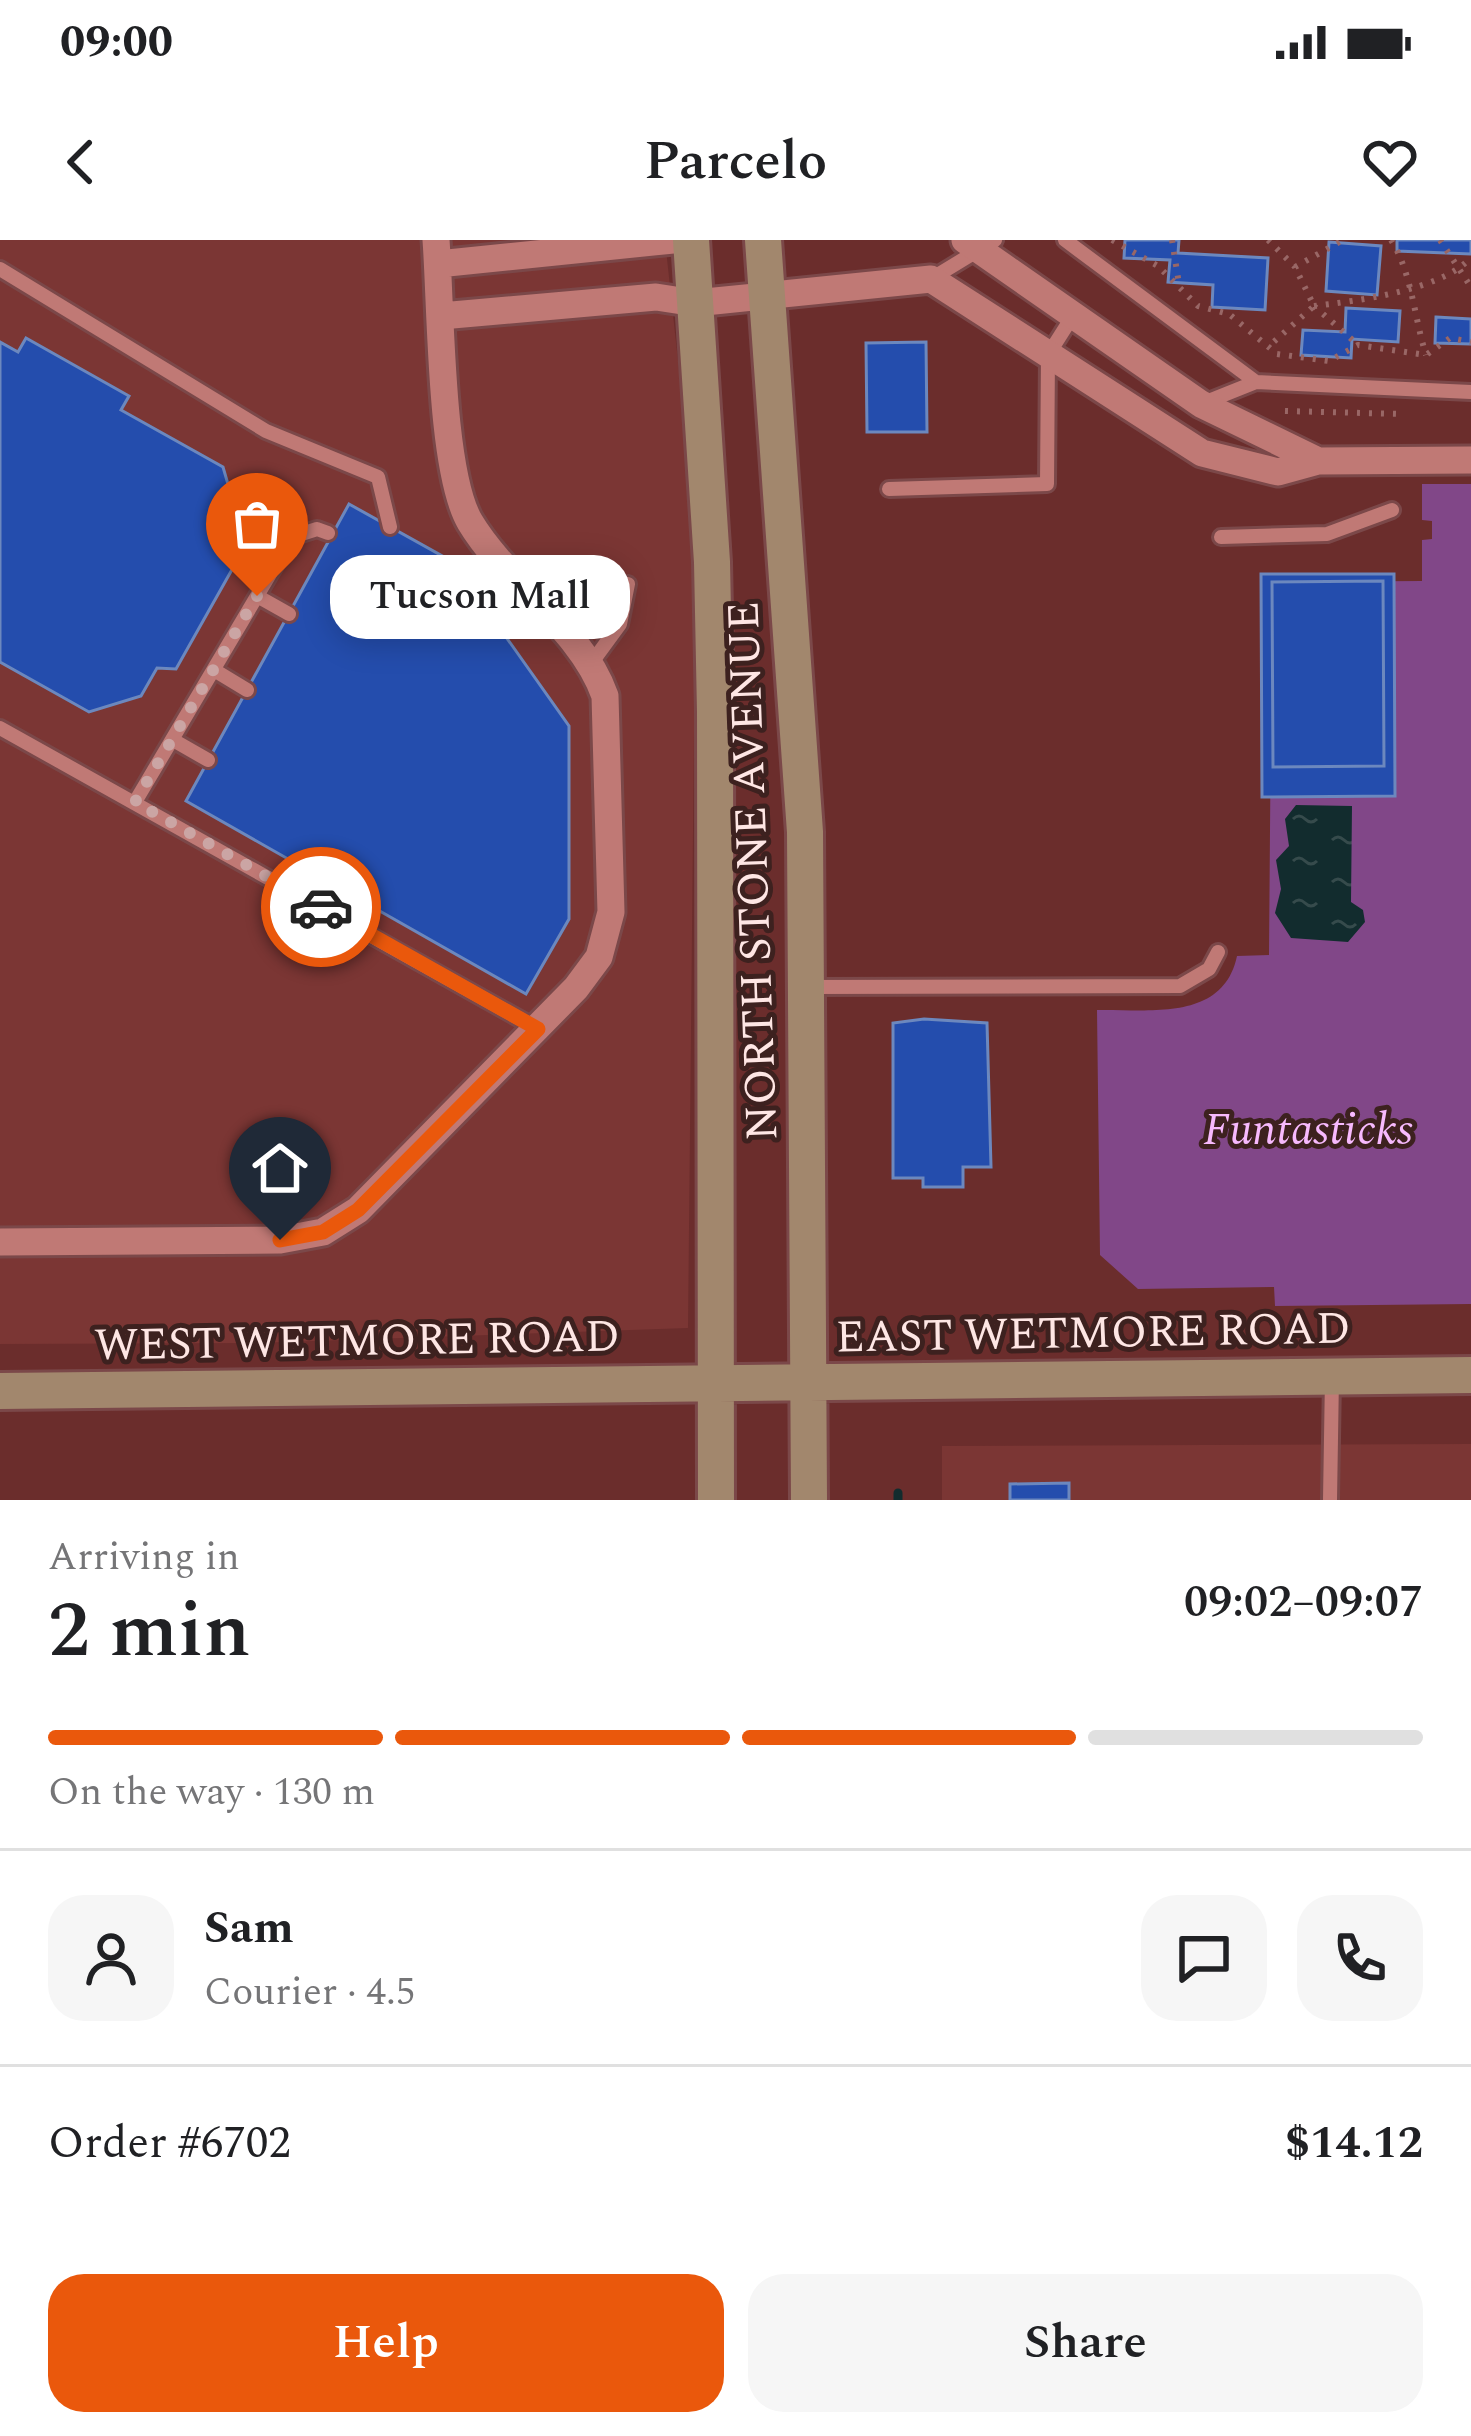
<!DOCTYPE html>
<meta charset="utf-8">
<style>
:root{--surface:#fff;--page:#f6f6f6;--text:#202124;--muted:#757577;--line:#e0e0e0;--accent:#ea580c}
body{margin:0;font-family:Spectral,serif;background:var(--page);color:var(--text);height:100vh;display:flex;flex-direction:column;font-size:45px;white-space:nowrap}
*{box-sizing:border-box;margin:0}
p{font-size:39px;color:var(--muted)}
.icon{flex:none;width:66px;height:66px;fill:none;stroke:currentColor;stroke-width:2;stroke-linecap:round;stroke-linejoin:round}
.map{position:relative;height:1260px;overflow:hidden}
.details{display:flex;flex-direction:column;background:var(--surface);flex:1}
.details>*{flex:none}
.pin{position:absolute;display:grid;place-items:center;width:102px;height:102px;color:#fff;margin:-123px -51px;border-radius:50% 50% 50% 0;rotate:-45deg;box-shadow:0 0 12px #0007}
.pin .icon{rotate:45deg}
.courier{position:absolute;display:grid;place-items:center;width:120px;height:120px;margin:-60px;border:9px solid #ea580c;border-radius:50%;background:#fff;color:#222;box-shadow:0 3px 15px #0007}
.bubble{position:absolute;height:84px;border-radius:36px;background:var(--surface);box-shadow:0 6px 30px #0003;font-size:39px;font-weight:600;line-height:84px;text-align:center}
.overview em{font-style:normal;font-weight:600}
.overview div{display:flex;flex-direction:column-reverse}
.overview{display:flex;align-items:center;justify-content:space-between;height:204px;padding:0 48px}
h1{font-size:78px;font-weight:600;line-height:90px}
.bar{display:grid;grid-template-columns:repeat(4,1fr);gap:18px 12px;align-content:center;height:144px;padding:0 48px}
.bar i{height:15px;border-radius:9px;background:var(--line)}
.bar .current{background:var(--accent)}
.bar p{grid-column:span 4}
.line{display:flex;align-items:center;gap:30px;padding:0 48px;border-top:3px solid var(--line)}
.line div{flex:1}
.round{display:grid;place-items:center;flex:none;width:126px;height:126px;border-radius:36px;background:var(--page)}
.primary-button{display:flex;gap:24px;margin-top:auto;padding:24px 48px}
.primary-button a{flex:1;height:138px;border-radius:36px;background:var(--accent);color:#fff;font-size:48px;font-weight:600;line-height:138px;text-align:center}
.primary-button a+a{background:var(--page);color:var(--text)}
.status{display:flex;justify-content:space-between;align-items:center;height:84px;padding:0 60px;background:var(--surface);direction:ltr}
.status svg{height:33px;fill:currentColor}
header{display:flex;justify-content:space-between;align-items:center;height:156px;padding:0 48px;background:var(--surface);font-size:54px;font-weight:600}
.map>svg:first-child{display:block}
.built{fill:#7b3634}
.park{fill:#814788}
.water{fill:url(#water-ripples)}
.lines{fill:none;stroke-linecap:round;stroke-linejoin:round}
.stream{stroke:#122c2e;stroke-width:9}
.building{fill:#244dad;stroke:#6c88be;stroke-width:3;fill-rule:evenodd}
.lane-casing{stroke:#7b4849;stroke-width:20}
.street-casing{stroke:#7b4849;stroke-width:33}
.secondary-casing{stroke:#7b4849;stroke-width:42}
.path{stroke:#996766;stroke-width:6;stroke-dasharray:3 9;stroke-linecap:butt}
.lane{stroke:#c07975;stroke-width:14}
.street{stroke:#c07975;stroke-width:27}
.secondary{stroke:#a2876d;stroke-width:36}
.done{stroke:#cba5a4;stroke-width:12;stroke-dasharray:0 21.6}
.route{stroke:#ea580c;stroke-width:15}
.labels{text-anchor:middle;stroke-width:10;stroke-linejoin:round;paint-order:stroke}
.street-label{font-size:45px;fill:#fee6e4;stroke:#3d211f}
.park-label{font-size:45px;font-style:italic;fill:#f7b9fd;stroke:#3d211f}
</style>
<div class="status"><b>09:00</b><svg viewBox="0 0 49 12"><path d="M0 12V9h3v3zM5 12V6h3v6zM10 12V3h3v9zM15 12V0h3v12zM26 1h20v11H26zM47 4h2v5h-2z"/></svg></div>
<header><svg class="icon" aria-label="back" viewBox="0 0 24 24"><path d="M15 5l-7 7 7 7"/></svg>Parcelo<svg class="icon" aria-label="heart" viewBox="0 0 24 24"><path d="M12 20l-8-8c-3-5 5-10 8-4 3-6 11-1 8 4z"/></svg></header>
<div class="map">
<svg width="1471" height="1260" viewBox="0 0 1471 1260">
<defs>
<pattern id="water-ripples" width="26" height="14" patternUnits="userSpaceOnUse" patternTransform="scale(3)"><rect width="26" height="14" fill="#122c2e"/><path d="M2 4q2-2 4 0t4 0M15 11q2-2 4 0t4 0" fill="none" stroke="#364b4c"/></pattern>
</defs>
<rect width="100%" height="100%" fill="#6b2d2c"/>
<path class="built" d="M 0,0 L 665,0 L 685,186 L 695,393 L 688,1088 L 255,1103 L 0,1104 Z
M 1471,1204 L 1471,1260 L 942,1260 L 942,1206 Z"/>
<path class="park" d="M 1422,244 L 1471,244 L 1471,1064 L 1275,1066 L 1274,1047 L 1138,1049 L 1100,1015 L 1097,770 C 1149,769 1223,782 1237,716 L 1269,715 L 1272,342 L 1422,341 L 1422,300 L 1432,299 L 1432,281 L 1422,280 Z"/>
<path class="water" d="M 1296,565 L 1352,566 L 1351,662 L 1363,670 L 1365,682 L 1348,702 L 1291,698 L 1275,673 L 1281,649 L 1276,620 L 1289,606 L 1285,579 Z"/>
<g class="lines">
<path class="stream" d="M 898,1253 L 898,1260"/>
</g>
<path class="building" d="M 1125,0 L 1179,0 L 1178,13 L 1268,18 L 1265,70 L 1212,67 L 1213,45 L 1168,42 L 1170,20 L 1124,18 Z
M 1397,0 L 1471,0 L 1471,14 L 1397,11 Z
M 1329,2 L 1381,6 L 1377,55 L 1326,51 Z
M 1346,68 L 1400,71 L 1398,102 L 1352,99 L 1351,118 L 1301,115 L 1303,90 L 1345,92 Z
M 1436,77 L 1471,79 L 1471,104 L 1435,103 Z
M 26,98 L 129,156 L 121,170 L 223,227 L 239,282 L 223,310 L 234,326 L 176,429 L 157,428 L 141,456 L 89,472 L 0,422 L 0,102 L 18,112 Z
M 926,102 L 927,192 L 867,192 L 866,103 Z
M 349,264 L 453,322 L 569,486 L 569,679 L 526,754 L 186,561 Z
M 1261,334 L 1394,334 L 1395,556 L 1262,557 ZM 1383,341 L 1384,526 L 1273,527 L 1272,342 Z
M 1383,341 L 1384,526 L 1273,527 L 1272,342 Z
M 924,779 L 987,783 L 991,927 L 963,927 L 963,947 L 923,947 L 923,938 L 893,938 L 893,783 Z
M 1069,1243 L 1069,1260 L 1010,1260 L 1010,1244 Z"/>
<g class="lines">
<g class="lane-casing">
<path id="lane" d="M 1065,0 L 1256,142
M 0,29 L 266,191 L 378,237 L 390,287
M 931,39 L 995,0
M 1206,162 L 1256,142 L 1471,152
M 889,249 L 1047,244 L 1048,115 L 1074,74
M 1221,297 L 1327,294 L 1392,270
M 257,356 L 289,374
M 590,425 L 620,384 L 628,344
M 214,430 L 247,450
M 0,488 L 538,789
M 173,500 L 208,520
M 135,562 L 292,297 L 317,289 L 328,293
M 810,747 L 1180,746 L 1209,729 L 1218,712
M 1330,1260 L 1332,1137"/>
</g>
<g class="street-casing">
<path id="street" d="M 965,0 L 1201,164 L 1318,221
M 438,24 L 673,0
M 441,76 L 656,57 L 695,63 L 931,39 L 1202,213 L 1278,232 L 1318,221 L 1471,220
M 0,1002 L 280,1000 L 323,992 L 358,970 L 576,748 L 599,717 L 611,672 L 605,456 C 581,387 507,344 470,282 C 440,231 441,66 436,0"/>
</g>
<g class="secondary-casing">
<path id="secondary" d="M 691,0 L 712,322 L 715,472 L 716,1260
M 763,0 L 805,592 L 809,1260
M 0,1151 L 1471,1135"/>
</g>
<path class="path" d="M 1112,0 L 1158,26 L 1198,66 L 1229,74 L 1277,114 L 1329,121 L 1358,105 L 1426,115 L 1450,98 L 1471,102
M 1172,0 L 1179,44
M 1268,0 L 1295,27 L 1314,66 L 1268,107
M 1391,0 C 1412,33 1414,77 1426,115
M 1440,0 L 1471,47
M 1295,27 L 1343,0
M 1314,66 C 1356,61 1444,50 1471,17
M 1314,66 L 1356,103
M 1285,171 L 1403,174"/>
<use href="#lane" class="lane"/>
<use href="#street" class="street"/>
<use href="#secondary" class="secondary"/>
</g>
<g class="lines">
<path class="done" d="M 257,356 L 135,562 L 321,667"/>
<path class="route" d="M 280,1000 L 323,992 L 358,970 L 538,789 L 321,667"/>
</g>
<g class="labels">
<g class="street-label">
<text transform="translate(751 631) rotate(-92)" y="16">NORTH STONE AVENUE</text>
<text transform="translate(1093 1091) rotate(-1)" y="16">EAST WETMORE ROAD</text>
<text transform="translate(357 1099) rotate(-1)" y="16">WEST WETMORE ROAD</text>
</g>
<g class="park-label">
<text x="1308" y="904">Funtasticks</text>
</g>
</g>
</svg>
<div class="pin" style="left:257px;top:356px;background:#ea580c"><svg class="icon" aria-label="bag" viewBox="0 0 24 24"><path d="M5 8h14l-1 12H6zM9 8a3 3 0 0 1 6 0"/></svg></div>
<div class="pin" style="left:280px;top:1000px;background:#1f2937"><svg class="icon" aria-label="home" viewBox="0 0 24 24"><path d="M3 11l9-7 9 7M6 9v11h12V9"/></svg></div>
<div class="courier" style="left:321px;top:667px"><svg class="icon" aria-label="car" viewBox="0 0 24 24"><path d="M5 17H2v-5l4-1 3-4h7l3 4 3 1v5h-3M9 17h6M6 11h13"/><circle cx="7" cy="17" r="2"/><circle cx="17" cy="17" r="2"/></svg></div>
<div class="bubble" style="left:330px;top:315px;width:300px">Tucson Mall</div>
</div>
<section class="details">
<div class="overview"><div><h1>2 min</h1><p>Arriving in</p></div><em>09:02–09:07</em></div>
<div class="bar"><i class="current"></i><i class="current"></i><i class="current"></i><i></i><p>On the way · 130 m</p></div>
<div class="line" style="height:216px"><a class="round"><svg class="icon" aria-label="person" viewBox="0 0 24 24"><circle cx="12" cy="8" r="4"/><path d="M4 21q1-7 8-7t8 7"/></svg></a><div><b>Sam</b><p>Courier · 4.5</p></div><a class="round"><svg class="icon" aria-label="chat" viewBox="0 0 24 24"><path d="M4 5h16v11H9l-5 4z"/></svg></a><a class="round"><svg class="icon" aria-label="phone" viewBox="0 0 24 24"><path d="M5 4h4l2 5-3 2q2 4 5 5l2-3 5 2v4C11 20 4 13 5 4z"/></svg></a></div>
<div class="line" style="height:156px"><div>Order #6702</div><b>$14.12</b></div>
<div class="primary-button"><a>Help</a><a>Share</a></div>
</section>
